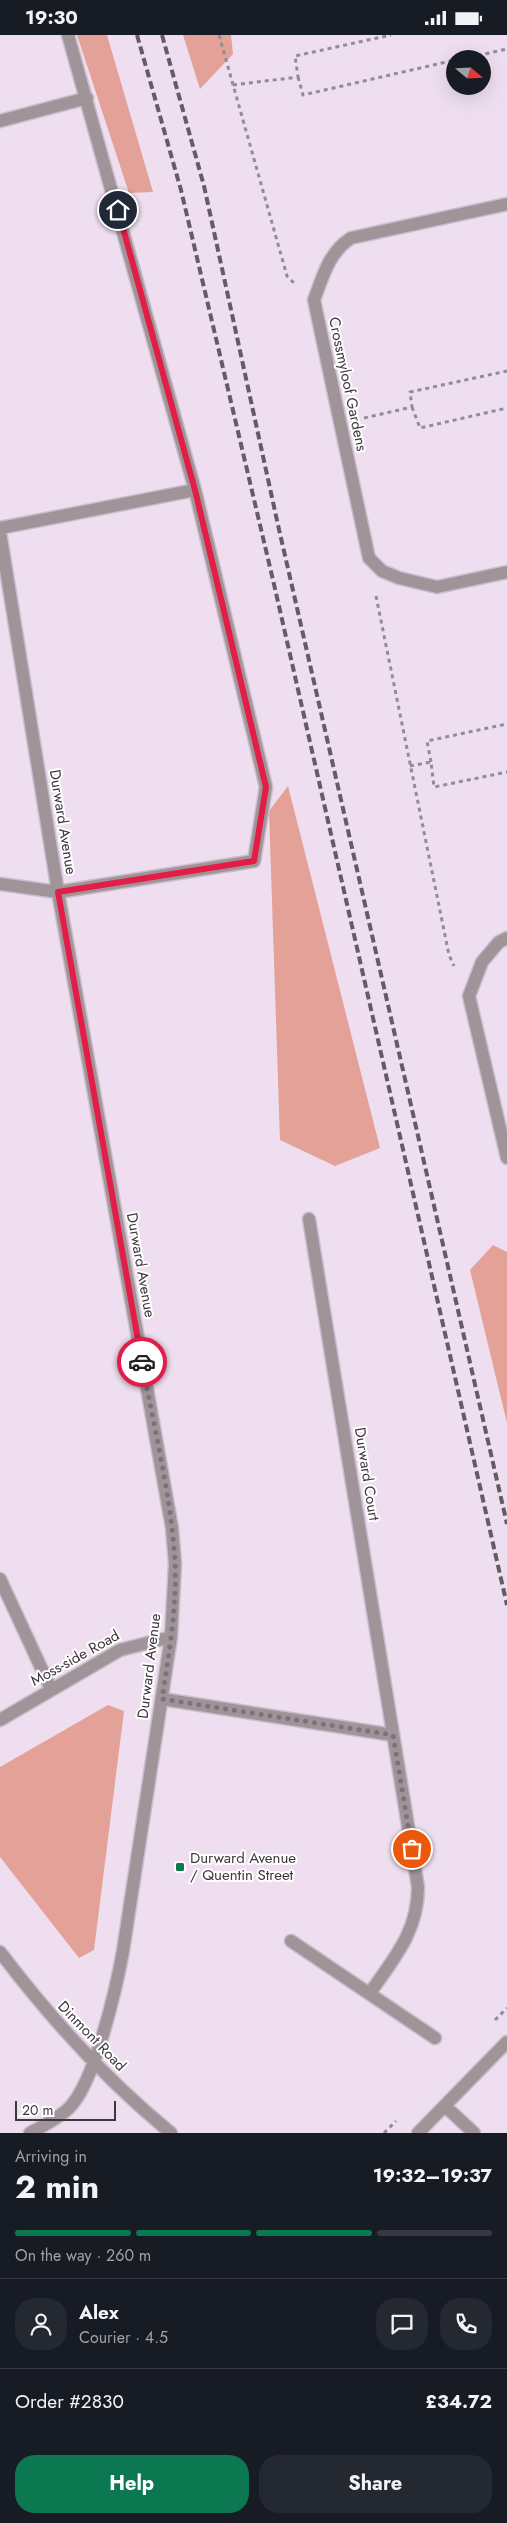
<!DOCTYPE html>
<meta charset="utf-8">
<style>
:root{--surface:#171b24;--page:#242831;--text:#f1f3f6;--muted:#9ea1a6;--line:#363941;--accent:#0b7852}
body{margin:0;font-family:Jost,sans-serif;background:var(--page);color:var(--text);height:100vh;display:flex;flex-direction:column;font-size:19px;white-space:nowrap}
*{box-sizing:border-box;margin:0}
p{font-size:16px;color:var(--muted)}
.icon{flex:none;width:28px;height:28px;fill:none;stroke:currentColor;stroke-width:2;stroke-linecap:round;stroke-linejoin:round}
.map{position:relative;height:2098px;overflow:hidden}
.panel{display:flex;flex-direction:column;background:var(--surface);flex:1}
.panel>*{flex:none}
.needle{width:32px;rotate:109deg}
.fabs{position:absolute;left:446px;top:15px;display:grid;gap:10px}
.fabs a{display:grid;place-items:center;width:45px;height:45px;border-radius:50%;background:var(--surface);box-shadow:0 5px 20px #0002;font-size:25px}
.scale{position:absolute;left:15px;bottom:12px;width:101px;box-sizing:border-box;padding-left:5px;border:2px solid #3e373e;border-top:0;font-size:14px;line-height:18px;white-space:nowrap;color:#3e373e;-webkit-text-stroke:4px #fff;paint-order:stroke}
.pin{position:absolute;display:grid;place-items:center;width:42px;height:42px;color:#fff;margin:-21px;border:2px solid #fff;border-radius:50%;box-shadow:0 1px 5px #0007}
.courier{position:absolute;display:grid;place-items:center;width:50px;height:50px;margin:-25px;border:4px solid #e11d48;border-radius:50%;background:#fff;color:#222;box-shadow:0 1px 6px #0007}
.head em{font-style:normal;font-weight:700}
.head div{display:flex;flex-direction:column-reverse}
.head{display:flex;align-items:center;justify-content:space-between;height:85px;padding:0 15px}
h1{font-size:32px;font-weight:700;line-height:38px}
.bar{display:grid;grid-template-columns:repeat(4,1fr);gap:8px 5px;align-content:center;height:60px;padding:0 15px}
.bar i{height:6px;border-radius:4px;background:var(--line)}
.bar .on{background:var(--accent)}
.bar p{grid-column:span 4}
.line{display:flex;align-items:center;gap:12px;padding:0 15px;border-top:1px solid var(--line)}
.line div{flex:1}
.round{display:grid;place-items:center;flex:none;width:52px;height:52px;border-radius:20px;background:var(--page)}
.action{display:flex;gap:10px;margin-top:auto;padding:10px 15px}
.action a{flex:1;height:58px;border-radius:20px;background:var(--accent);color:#fff;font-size:20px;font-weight:700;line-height:58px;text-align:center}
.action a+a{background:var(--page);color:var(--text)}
.status{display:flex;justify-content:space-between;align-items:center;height:35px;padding:0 25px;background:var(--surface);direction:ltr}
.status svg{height:14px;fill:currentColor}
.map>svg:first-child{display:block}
.green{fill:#e3a197}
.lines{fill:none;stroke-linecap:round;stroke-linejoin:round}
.minor-casing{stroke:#cbbdcc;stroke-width:15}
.path{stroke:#958a96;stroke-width:3;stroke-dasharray:4 4;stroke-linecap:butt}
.minor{stroke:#9f9598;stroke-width:12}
.rail{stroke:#645b64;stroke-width:4;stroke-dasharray:8 4;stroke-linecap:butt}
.done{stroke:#7c717c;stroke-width:5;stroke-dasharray:0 9}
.route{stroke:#e11d48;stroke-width:6}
.poi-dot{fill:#0b7852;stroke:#fff;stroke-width:2}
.labels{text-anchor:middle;stroke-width:4;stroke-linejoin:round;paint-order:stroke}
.street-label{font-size:15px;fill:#3e373e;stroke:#fff}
.poi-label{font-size:15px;fill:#3e373e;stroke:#fff;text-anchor:start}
</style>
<div class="status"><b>19:30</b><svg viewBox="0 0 49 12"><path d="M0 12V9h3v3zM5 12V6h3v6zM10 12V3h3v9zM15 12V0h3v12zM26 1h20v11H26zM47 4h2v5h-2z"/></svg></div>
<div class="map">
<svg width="507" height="2098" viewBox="0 0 507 2098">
<rect width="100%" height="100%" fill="#eedeef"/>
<path class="green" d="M 77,0 L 107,0 L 153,157 L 129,158 Z
M 183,0 L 231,0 L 233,19 L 200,54 Z
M 288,751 L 380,1113 L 335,1131 L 280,1105 L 269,776 Z
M 493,1210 L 507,1217 L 507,1388 L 470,1235 Z
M 108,1670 L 124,1676 L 94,1915 L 79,1923 L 0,1822 L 0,1732 Z"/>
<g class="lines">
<g class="minor-casing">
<path id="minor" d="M 0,86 L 87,63
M 507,169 L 351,203 C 329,217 323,241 314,265 L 369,523 L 382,536 L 399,543 L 437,552 L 507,537
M 0,493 L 195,455
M 0,497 L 58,857 L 172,1493 L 175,1529 L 171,1602 L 123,1916 C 116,1954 95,2047 69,2073 C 59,2083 43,2091 30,2098
M 0,849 L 58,857 L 254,826 L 266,752 L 195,455 L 68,0
M 507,903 L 499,907 L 482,927 L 469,961 L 507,1123
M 309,1184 L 418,1852 C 418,1897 394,1923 370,1958
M 0,1544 L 51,1654
M 162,1664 L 393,1700
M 0,1685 L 120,1615 L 171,1602
M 291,1906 L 435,2003
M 0,1917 C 51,1984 106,2045 171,2098
M 445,2071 L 474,2098
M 418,2098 L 507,2007"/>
</g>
<path class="path" d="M 219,0 L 287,241 L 295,249
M 462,24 L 507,14
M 298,42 L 303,60 L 455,25
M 233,50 L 298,42 L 295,21 L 391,0
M 412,372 L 420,393 L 507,373
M 364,383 L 412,372 L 410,357 L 507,336
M 376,561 L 449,920 L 454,931
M 431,727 L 427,706 L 507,689
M 410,731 L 431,727 L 434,752 L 507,737
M 495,1985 L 507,1973
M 384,2098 L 396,2086"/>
<use href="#minor" class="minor"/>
<path class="rail" d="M 137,0 L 181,155 L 273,545 L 507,1570
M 162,0 L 204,151 L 278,490 L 507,1489"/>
</g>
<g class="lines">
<path class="done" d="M 142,1327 C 154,1393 171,1460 175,1527 C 177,1572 169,1619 162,1664 L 393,1700 L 412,1814"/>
<path class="route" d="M 118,175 L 195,455 L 266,752 L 254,826 L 58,857 L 142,1327"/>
</g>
<rect class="poi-dot" x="175" y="1827" width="10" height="10" rx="2.5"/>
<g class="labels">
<g class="street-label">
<text transform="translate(348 349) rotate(78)" y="5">Crossmyloof Gardens</text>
<text transform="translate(63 787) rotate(81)" y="5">Durward Avenue</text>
<text transform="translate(141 1230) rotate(80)" y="5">Durward Avenue</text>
<text transform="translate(367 1439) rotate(81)" y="5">Durward Court</text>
<text transform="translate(75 1623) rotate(-29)" y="5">Moss-side Road</text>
<text transform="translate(149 1631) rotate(-83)" y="5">Durward Avenue</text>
<text transform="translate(92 2001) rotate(46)" y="5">Dinmont Road</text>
</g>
<g class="poi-label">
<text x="190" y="1828">Durward Avenue<tspan x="190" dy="17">/ Quentin Street</tspan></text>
</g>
</g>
</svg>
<div class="fabs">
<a><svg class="needle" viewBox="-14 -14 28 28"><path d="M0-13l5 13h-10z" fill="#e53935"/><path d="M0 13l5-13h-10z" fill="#9ea1a6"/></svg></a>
</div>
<div class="scale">20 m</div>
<div class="pin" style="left:412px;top:1814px;background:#ea580c"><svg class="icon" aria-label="bag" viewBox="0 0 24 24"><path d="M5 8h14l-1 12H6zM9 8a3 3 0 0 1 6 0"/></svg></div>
<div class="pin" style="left:118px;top:175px;background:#1f2937"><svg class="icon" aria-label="home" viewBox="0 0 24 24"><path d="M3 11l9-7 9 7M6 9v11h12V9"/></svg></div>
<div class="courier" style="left:142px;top:1327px"><svg class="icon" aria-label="car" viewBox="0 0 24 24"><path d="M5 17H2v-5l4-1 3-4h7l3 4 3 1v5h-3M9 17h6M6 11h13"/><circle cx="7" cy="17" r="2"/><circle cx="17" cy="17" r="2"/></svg></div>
</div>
<section class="panel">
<div class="head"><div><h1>2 min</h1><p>Arriving in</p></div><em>19:32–19:37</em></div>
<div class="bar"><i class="on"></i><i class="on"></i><i class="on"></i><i></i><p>On the way · 260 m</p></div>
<div class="line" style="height:90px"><a class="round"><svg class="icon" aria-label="person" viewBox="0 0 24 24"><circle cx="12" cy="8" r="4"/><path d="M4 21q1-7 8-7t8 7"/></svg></a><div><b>Alex</b><p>Courier · 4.5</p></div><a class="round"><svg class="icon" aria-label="chat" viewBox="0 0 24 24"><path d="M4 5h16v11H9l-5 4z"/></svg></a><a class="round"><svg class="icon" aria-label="phone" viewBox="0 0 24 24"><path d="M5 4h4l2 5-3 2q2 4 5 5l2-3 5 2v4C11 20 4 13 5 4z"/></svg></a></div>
<div class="line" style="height:65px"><div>Order #2830</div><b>£34.72</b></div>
<div class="action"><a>Help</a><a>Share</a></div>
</section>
